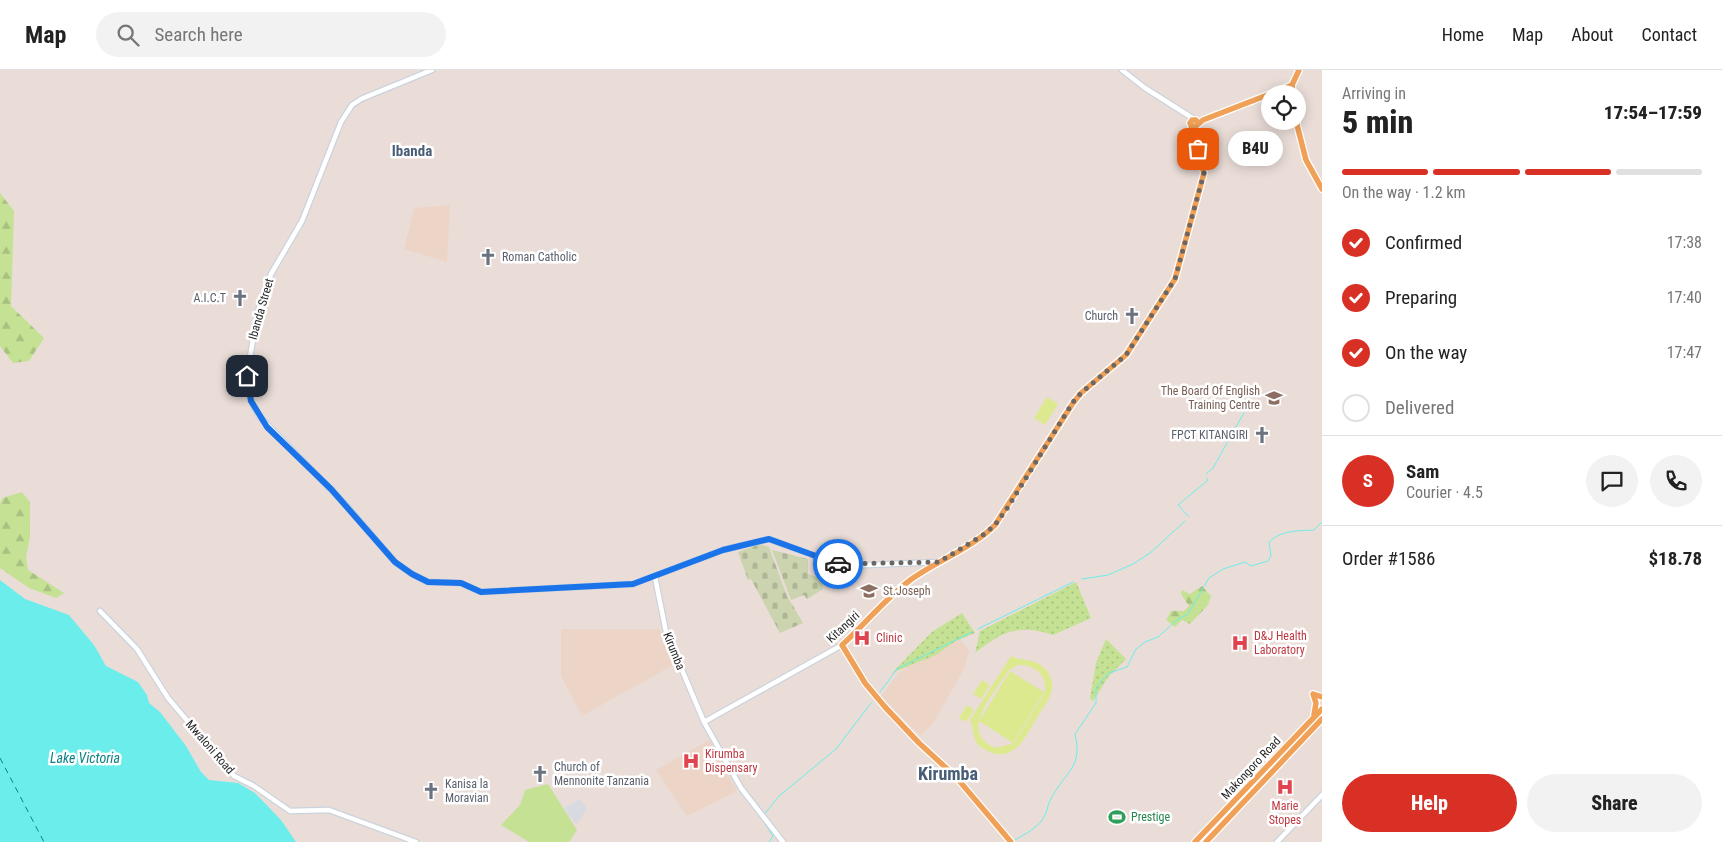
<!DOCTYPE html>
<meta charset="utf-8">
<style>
:root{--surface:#fff;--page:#f2f2f2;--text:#222;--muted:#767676;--line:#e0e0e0;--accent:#d93025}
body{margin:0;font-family:"Roboto Condensed",sans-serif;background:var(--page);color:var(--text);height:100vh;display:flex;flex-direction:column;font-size:19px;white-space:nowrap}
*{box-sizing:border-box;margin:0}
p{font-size:16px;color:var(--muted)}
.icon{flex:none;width:28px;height:28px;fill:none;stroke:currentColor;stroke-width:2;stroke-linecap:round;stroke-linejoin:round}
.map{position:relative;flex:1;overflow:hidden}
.sheet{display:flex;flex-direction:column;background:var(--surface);width:400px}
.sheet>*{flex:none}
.fabs{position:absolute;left:1261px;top:15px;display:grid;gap:10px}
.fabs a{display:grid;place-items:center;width:45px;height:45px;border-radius:50%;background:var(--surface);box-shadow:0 2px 12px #0003;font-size:25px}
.pin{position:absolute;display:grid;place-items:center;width:42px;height:42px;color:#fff;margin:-21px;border-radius:10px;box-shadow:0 2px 8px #0006}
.courier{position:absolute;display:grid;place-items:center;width:50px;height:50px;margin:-25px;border:4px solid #1a73e8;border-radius:50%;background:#fff;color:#222;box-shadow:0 1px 6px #0007}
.bubble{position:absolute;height:35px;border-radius:18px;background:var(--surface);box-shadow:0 2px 12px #0003;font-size:16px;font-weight:800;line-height:35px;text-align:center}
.headline em{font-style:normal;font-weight:800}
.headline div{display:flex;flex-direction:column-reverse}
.headline{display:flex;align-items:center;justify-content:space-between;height:85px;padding:0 20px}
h1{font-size:32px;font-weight:800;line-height:38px}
.bar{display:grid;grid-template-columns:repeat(4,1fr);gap:8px 5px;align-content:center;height:60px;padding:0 20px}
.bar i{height:6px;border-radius:4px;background:var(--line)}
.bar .on{background:var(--accent)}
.bar p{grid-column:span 4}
.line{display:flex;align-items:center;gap:12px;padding:0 20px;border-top:1px solid var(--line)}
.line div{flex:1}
.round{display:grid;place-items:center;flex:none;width:52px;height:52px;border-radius:26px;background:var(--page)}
ol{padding:0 20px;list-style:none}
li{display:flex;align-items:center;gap:15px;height:55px}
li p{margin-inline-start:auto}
li .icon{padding:5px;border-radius:50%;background:var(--accent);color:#fff;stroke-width:4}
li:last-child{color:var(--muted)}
li i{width:28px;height:28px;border:2px solid var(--line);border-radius:50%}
.action{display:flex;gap:10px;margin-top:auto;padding:10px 20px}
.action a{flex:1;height:58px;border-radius:30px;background:var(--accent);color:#fff;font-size:20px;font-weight:800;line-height:58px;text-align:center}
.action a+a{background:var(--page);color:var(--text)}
header{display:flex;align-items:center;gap:30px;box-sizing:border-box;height:70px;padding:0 25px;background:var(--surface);border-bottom:1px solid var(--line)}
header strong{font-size:24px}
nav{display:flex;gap:28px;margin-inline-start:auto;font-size:18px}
.search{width:350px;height:45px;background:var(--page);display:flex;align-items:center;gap:12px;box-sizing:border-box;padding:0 18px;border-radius:28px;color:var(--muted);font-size:19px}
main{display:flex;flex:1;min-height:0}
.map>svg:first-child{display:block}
.industrial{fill:#d9d9e2}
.education{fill:#ecd5c7}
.grass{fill:url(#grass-dots)}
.forest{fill:url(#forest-firs)}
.cemetery{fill:url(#cemetery-stones)}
.park{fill:#c4e194}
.pitch{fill:#dce98f;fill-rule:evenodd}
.water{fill:#6aedeb}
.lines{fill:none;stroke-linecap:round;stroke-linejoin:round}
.stream{stroke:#6aedeb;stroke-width:1}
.ferry{stroke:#0d8188;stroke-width:1;stroke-dasharray:6 5;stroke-linecap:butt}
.minor-casing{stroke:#cad3dd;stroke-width:7}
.major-casing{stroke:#fff;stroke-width:8}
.minor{stroke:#fff;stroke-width:4.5}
.major{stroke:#f0a157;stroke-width:5.5}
.done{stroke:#6b6765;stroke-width:5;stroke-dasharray:0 9}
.route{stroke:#1a73e8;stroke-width:6}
.labels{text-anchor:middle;stroke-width:5;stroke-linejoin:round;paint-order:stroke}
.worship-label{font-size:12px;fill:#5b616d;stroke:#fff;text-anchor:start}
.street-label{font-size:12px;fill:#272727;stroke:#fff}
.education-label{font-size:12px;fill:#785e54;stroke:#fff;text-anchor:end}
.health-label{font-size:12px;fill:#be3a42;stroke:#fff;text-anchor:start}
.leisure-label{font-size:12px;fill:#27864d;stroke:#fff;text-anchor:start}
.water-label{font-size:14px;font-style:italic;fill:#0d8188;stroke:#fff}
.quarter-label{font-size:15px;font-weight:bold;fill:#485e77;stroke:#fff}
.district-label{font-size:18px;font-weight:bold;fill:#485e77;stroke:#fff}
</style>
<header>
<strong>Map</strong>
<div class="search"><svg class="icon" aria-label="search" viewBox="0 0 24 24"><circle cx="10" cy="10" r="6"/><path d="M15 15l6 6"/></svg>Search here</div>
<nav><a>Home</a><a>Map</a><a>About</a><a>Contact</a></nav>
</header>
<main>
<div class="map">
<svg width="1322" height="772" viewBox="0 0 1322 772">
<defs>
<pattern id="grass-dots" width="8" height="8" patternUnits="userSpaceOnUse" patternTransform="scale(1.25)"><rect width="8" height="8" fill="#c4e194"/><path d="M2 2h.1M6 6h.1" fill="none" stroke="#a8c180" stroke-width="1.8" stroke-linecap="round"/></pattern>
<pattern id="forest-firs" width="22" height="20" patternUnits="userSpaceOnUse" patternTransform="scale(1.25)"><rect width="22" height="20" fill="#c4e194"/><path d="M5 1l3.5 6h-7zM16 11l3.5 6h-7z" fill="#a8c180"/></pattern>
<pattern id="cemetery-stones" width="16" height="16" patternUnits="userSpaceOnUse" patternTransform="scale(1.25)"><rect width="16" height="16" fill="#cbd4af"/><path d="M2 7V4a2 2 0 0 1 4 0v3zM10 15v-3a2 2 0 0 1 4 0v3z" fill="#aeb697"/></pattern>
</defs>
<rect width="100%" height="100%" fill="#eaddd8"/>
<path class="industrial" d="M 580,729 L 587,739 L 576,755 L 564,738 Z"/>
<path class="education" d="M 450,135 L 447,192 L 404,179 L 414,138 Z
M 561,559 L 660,559 L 675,594 L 582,646 L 561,606 Z
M 957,566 L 969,581 L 964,599 L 934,652 L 921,666 L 881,626 L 899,603 Z
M 709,670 L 737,721 L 687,746 L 656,700 Z"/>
<path class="grass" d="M 1076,512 L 1091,548 L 1053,565 C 1017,554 1003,561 975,583 L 980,561 Z
M 962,543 L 975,563 L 954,572 L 936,585 L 892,603 L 932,562 Z
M 1106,569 L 1126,589 L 1109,606 L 1093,631 L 1090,628 L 1096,593 Z"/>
<path class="forest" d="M 0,123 L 14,141 L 11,236 L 44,268 L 29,291 L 13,293 L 0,276 Z
M 22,422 L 30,432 L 30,467 L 26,487 L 28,500 L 64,523 L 56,528 L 29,518 L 0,498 L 0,434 L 2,428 Z
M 1202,516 L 1211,526 L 1208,535 L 1190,554 L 1182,550 L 1175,557 L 1166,550 L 1171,541 L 1184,541 L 1189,536 L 1181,524 L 1182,520 L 1190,524 Z"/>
<path class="cemetery" d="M 760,474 L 769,477 L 787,526 L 803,553 L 780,563 L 751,509 L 748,510 L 738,482 Z
M 772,480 L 808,489 L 808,504 L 822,509 L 823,519 L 807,529 L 804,525 L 791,530 Z"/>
<path class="park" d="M 548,714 L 577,760 L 569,772 L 529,772 L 501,755 L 520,735 L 525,720 Z"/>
<path class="pitch" d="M 1047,327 L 1058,334 L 1045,355 L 1034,348 Z
M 1011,586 C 1023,592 1037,588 1046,600 C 1050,604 1053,613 1052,618 C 1051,629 1042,639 1036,649 C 1026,666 1016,690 992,683 C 987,681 982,678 978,675 C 972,667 974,657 970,650 ZM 1018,595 C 1035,595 1047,604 1045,622 L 1014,673 L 996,678 C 956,663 995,622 1009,600 Z
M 1010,601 L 1044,622 L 1013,673 L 979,651 Z
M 982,610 L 990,615 L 981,629 L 973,624 Z
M 967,635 L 974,640 L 966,652 L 959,648 Z"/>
<path class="water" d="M 0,510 L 25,529 L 69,545 L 94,575 L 106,596 L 138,612 L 147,625 L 149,633 L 160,642 L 186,676 L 201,702 L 209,710 L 238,713 L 255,723 L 281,750 L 296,772 L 0,772 Z"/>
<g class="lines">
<path class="stream" d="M 1206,404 L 1213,398 L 1246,339
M 1189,447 L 1178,435 L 1207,411 L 1207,408
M 1082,509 L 1108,505 L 1133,494 L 1150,483 L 1185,451
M 978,559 L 1073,512
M 880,622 L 897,599 L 972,562
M 764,745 L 778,727 L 836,679 L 871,633
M 765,754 L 773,766 L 769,772
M 1015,770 C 1025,764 1040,757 1045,745 C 1048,739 1048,732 1052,727 C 1066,701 1083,697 1075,664 L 1096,633 L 1096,619 L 1103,609 L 1109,603 L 1127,597 L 1136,579 L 1145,572 L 1158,567 L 1178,549 L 1188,544 L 1209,508 L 1223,499 L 1245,492 L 1251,496 L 1268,491 L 1271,486 L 1269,472 C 1282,460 1297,461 1314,460 L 1322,452"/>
<path class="ferry" d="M 0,688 L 44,772"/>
<g class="minor-casing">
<path id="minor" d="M 432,0 L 361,29 L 352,35 L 341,52 L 302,151 L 271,204 L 257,244 L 247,306 L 251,331 L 259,346 L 346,435 L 395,492 L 412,504 L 428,512 L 461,513 L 481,522 L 633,514 L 723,480 L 769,469 L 843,496 L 939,492
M 1122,0 L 1145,18 L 1194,49
M 655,507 L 666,562 L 704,652 L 741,718 L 783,772
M 100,541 L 137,579 L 168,628 L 234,706 L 254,716 L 290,741 L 329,740 L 416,772
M 704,652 L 842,575
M 1277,772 L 1322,725"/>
</g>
<g class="major-casing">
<path id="major" d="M 1272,24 L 1292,15
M 1293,24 L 1292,15 L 1299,0
M 1296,51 L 1306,90 L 1322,119
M 1193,57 L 1190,53 L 1192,50 L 1196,50 L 1198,54
M 1193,63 L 1196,56 L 1203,50 L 1270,24
M 1313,624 L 1316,633 L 1314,645
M 1313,624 L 1322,627
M 1011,772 L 956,707 L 919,673 L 885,637 L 865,613 L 842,575 C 865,554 884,530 909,511 C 936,491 971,479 995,455 L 1073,333 L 1081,323 L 1126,285 L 1175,209 L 1204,103 L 1191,56
M 1195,772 L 1322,639
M 1206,772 L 1322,649"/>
</g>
<use href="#minor" class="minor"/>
<use href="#major" class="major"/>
</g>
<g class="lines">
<path class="done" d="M 838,494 L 939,492 L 983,465 L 995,455 L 1008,437 L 1073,332 L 1081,323 L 1126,285 L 1175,209 L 1204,103 L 1198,79"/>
<path class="route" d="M 247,306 L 251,331 L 267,357 L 331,419 L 395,492 L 412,504 L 428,512 L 461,513 L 481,522 L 633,514 L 723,480 L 769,469 L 838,494"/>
</g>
<defs>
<g id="church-bare" transform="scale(1.35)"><path d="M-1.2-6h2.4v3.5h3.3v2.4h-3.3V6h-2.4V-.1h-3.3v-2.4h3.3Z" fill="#6b7280" stroke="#fff" stroke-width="2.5" paint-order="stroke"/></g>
<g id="university-bare" transform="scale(1.35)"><path d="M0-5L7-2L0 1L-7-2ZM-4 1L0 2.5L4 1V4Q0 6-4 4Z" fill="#8d6e63" stroke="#fff" stroke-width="2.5" paint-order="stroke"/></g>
<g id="hospital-bare" transform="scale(1.35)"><path d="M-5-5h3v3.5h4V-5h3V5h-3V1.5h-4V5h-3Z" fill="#e0444e" stroke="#fff" stroke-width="2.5" paint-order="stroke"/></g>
<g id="stadium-bare" transform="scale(1.35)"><path d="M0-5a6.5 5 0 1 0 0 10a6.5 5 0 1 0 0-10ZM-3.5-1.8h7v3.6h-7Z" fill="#2e9e5b" stroke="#fff" stroke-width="2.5" paint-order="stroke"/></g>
</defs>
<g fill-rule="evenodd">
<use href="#church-bare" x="488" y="187"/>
<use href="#church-bare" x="240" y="228"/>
<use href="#church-bare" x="1132" y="246"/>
<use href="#university-bare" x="1274" y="328"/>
<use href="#church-bare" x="1262" y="365"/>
<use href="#university-bare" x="869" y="521"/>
<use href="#hospital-bare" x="862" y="568"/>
<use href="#hospital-bare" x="1240" y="573"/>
<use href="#hospital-bare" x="691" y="691"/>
<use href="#church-bare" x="540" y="704"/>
<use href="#hospital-bare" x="1285" y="717"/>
<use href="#church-bare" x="431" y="721"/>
<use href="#stadium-bare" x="1117" y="747"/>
</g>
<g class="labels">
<g class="worship-label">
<text x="502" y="191">Roman Catholic</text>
<text x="226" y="232" text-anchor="end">A.I.C.T</text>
<text x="1118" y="250" text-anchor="end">Church</text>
<text x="1248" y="369" text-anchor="end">FPCT KITANGIRI</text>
<text x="554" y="701">Church of<tspan x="554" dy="14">Mennonite Tanzania</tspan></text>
<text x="445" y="718">Kanisa la<tspan x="445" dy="14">Moravian</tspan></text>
</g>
<g class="street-label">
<text transform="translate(261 239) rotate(-74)" y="4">Ibanda Street</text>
<text transform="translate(843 557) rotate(-43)" y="4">Kitangiri</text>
<text transform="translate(674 581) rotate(68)" y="4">Kirumba</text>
<text transform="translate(210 677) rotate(49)" y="4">Mwaloni Road</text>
<text transform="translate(1251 698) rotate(-47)" y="4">Makongoro Road</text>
</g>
<g class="education-label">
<text x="1260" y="325">The Board Of English<tspan x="1260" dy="14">Training Centre</tspan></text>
<text x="883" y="525" text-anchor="start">St.Joseph</text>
</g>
<g class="health-label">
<text x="1254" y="570">D&amp;J Health<tspan x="1254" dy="14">Laboratory</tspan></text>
<text x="876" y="572">Clinic</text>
<text x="705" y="688">Kirumba<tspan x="705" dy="14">Dispensary</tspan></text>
<text x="1285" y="740" text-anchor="middle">Marie<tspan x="1285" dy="14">Stopes</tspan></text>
</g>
<g class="leisure-label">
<text x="1131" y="751">Prestige</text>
</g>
<g class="water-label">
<text x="85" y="693">Lake Victoria</text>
</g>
<g class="quarter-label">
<text x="412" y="86">Ibanda</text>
</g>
<g class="district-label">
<text x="948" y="710">Kirumba</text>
</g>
</g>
</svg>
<div class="fabs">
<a><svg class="icon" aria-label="locate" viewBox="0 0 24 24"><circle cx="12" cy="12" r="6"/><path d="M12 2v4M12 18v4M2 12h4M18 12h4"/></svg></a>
</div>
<div class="pin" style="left:1198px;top:79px;background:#ea580c"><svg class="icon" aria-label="bag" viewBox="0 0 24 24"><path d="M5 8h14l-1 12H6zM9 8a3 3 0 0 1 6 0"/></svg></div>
<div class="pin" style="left:247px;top:306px;background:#1f2937"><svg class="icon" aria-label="home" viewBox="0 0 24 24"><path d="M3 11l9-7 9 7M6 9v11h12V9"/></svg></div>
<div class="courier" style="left:838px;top:494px"><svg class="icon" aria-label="car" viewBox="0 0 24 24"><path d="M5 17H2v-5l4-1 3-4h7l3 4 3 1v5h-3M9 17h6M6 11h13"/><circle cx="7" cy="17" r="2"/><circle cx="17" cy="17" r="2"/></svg></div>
<div class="bubble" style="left:1228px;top:61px;width:55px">B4U</div>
</div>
<section class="sheet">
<div class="headline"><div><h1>5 min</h1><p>Arriving in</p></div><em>17:54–17:59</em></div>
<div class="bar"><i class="on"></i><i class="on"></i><i class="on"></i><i></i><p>On the way · 1.2 km</p></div>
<ol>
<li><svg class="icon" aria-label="check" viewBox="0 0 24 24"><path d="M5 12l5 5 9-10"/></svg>Confirmed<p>17:38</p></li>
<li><svg class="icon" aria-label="check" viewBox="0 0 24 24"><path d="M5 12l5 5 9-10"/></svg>Preparing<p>17:40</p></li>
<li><svg class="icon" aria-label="check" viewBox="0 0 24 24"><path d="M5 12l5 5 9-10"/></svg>On the way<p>17:47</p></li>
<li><i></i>Delivered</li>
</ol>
<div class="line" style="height:90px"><b class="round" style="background:var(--accent);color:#fff">S</b><div><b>Sam</b><p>Courier · 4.5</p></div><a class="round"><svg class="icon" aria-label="chat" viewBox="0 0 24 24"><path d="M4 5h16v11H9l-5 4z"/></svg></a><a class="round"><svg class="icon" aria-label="phone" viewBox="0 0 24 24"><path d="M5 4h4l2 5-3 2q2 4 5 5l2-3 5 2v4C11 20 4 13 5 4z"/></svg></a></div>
<div class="line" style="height:65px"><div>Order #1586</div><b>$18.78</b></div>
<div class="action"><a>Help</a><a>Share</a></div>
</section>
</main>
